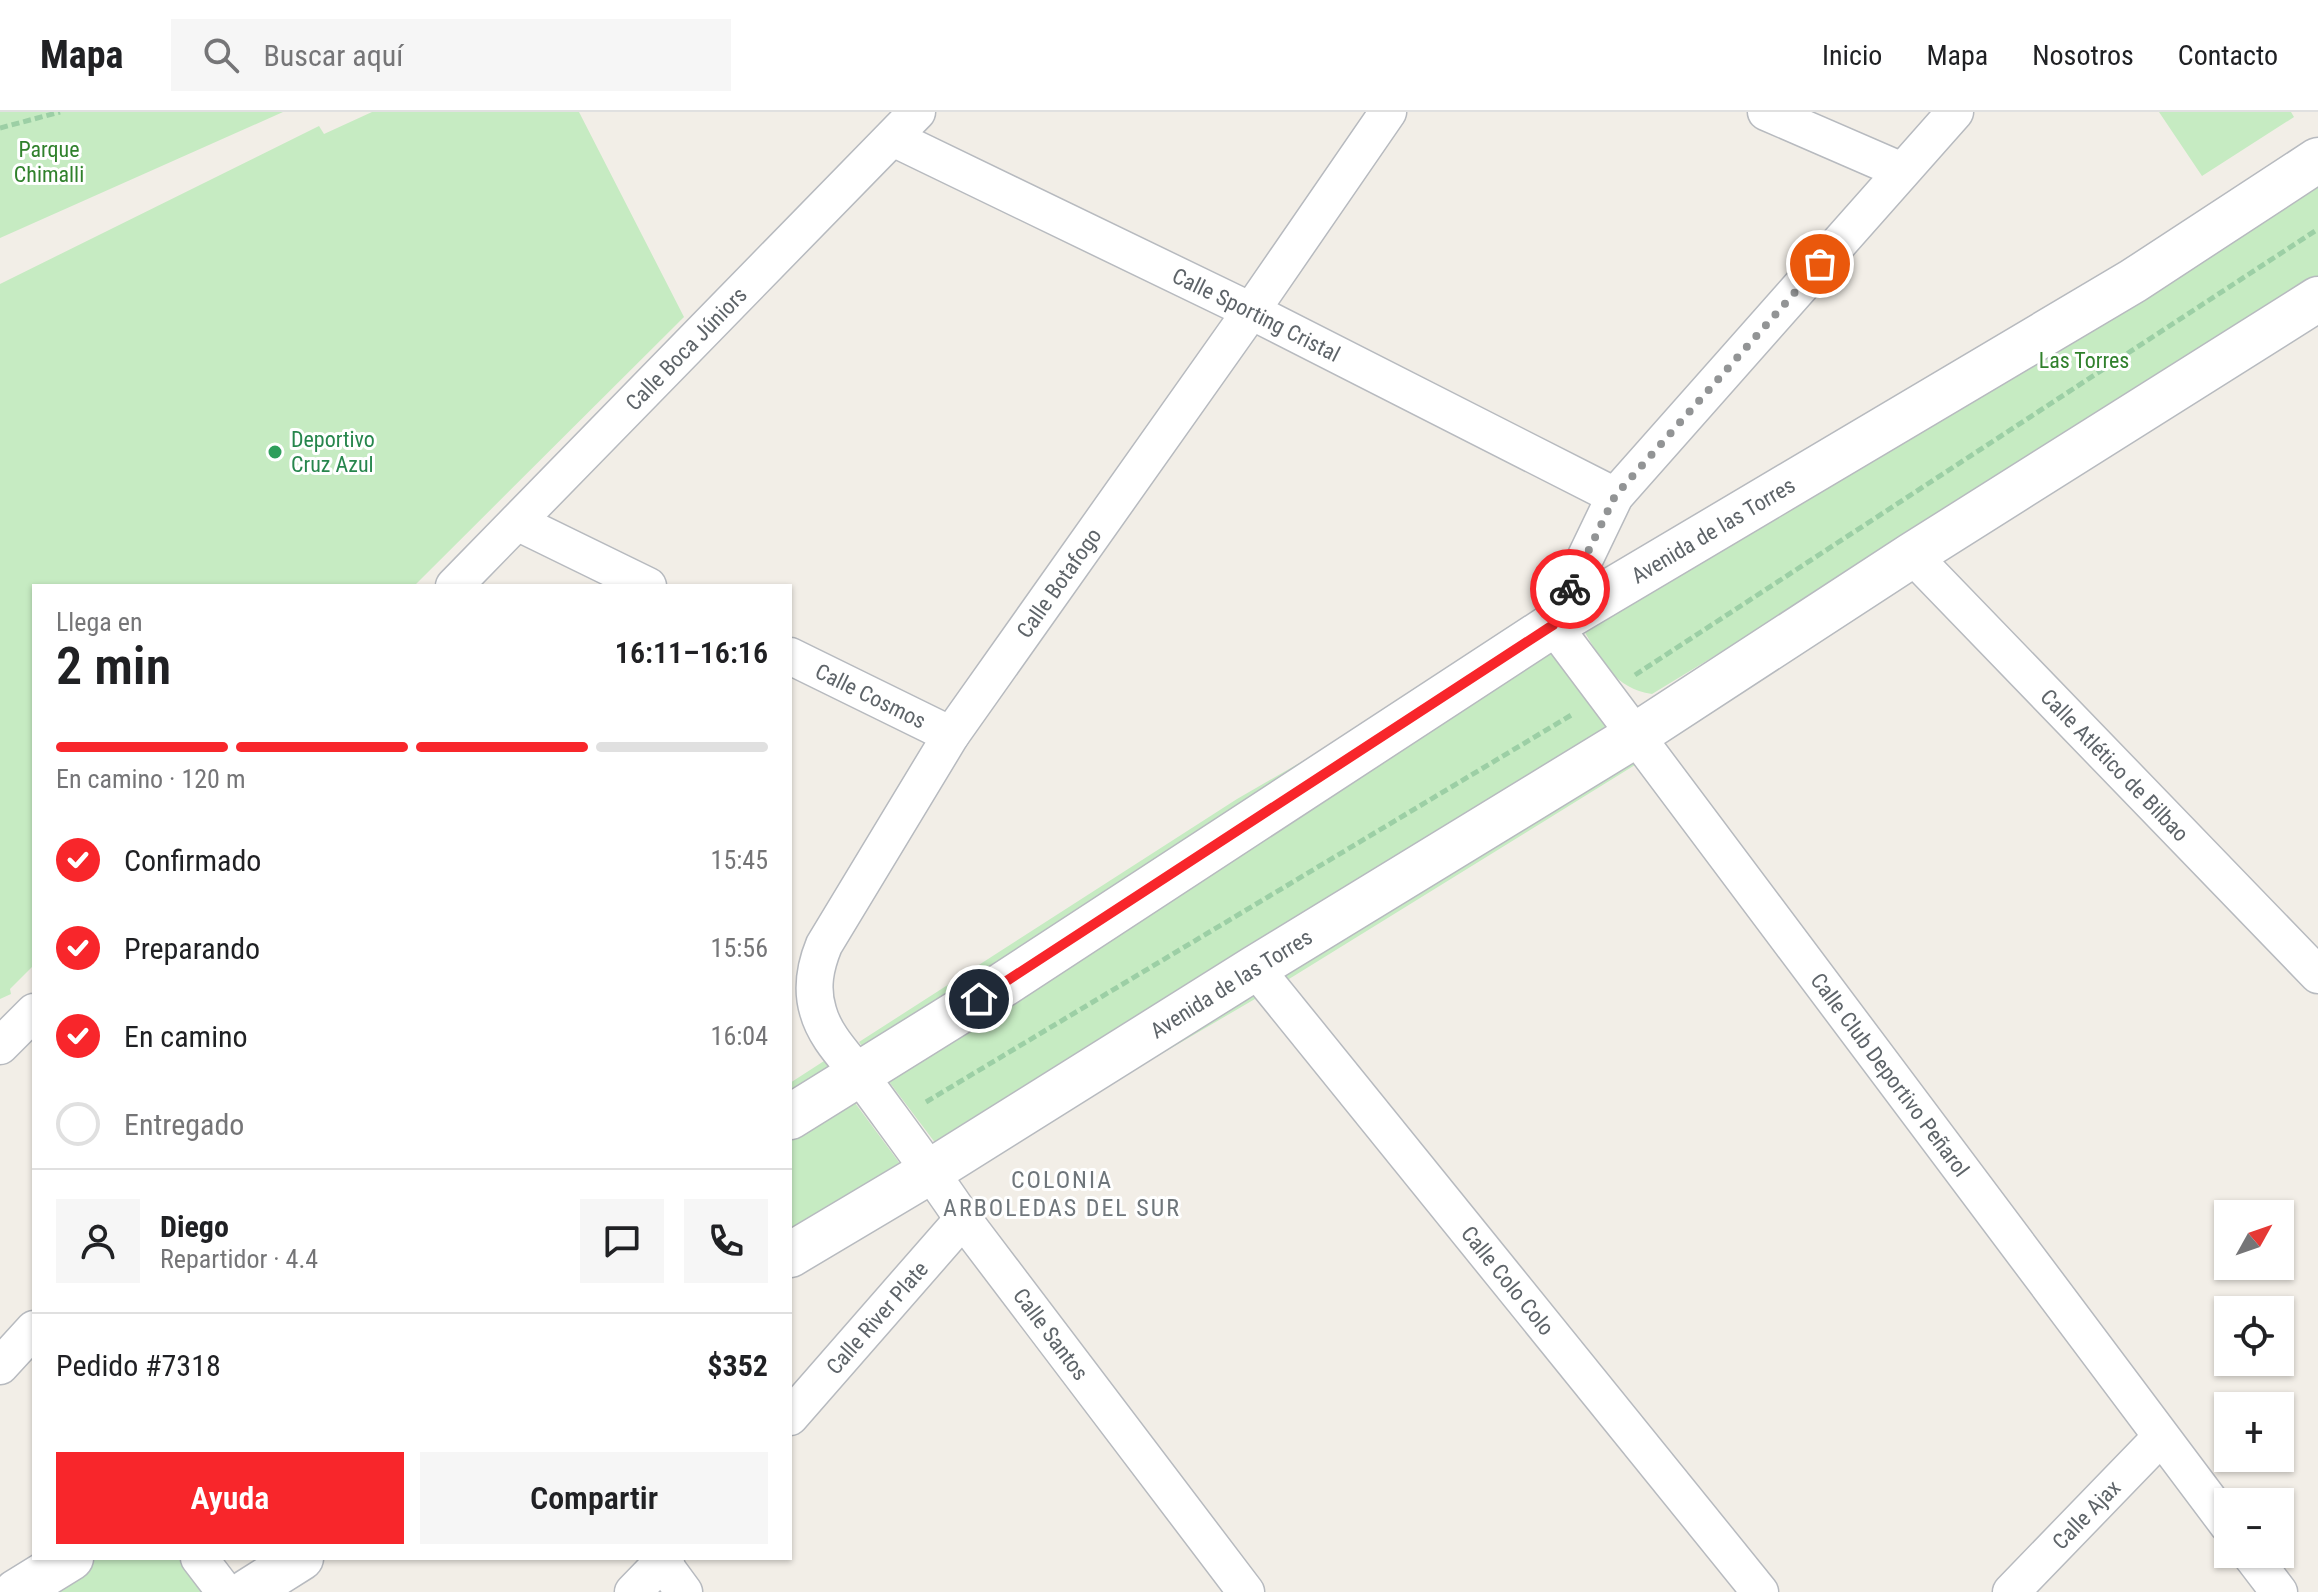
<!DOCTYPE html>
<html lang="es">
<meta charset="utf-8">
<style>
:root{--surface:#fff;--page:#f6f6f6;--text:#202124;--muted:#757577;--line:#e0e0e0;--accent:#f8262b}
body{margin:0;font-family:"Roboto Condensed",sans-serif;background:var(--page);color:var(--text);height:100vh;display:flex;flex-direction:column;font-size:30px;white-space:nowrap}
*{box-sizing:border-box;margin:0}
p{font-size:26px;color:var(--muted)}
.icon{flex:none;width:44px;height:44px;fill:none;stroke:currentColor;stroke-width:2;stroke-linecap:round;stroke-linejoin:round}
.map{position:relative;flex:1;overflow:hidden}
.sheet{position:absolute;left:32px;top:472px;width:760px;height:976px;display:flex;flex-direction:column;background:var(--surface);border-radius:0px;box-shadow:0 2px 6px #0004}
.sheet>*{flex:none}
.needle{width:52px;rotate:50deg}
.buttons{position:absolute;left:2214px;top:1088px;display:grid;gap:16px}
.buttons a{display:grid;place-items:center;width:80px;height:80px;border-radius:0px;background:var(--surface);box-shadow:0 2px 6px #0004;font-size:40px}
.pin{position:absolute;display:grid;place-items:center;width:68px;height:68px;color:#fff;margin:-34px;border:4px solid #fff;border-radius:50%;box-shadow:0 2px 8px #0007}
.courier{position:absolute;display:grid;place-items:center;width:80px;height:80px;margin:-40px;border:6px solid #f8262b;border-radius:50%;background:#fff;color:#222;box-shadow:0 2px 10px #0007}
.headline em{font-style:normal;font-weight:600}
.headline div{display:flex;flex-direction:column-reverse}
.headline{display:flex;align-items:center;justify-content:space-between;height:136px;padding:0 24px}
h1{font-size:52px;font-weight:600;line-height:60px}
.bar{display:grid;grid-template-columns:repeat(4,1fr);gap:12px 8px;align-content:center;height:96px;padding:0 24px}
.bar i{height:10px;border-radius:6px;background:var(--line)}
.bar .selected{background:var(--accent)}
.bar p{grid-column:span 4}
.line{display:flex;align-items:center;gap:20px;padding:0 24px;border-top:2px solid var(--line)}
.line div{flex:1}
.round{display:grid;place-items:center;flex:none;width:84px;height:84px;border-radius:0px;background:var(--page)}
ol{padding:0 24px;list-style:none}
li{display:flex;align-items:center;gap:24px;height:88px}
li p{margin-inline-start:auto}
li .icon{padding:8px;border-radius:50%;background:var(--accent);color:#fff;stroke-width:4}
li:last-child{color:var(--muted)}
li i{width:44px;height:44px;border:4px solid var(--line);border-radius:50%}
.button{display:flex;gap:16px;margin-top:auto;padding:16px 24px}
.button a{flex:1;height:92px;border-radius:0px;background:var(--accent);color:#fff;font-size:32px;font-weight:600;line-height:92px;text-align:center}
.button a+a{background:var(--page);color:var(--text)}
header{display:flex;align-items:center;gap:48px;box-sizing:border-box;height:112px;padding:0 40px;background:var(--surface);border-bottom:2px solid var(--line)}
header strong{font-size:38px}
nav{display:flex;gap:44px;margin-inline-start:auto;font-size:28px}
.search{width:560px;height:72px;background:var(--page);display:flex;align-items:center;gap:20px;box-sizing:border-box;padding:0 28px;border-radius:0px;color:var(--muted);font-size:30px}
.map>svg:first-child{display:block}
.green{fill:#c6ebc2}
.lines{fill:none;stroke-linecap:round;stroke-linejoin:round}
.minor-casing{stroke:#b7babf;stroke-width:39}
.tertiary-casing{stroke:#b7babf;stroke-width:47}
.path{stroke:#9ccfa5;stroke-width:5;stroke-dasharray:8 4;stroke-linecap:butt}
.minor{stroke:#fff;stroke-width:36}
.tertiary{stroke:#fff;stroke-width:44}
.done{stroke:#929495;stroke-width:8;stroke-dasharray:0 14.4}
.route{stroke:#f8262b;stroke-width:10}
.leisure-dot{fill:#2e9e5b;stroke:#fff;stroke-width:3}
.labels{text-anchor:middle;stroke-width:6;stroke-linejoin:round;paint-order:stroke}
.park-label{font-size:22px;fill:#30812c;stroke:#fff}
.street-label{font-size:22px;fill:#5e6469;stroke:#fff}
.leisure-label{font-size:22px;fill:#27864d;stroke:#fff;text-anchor:start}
.neighbourhood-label{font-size:24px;letter-spacing:2px;fill:#6f767b;stroke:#fff}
</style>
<header>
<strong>Mapa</strong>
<div class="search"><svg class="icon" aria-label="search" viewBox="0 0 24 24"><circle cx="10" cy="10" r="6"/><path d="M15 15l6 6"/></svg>Buscar aquí</div>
<nav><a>Inicio</a><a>Mapa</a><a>Nosotros</a><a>Contacto</a></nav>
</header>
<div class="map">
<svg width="2318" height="1480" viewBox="0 0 2318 1480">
<rect width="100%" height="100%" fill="#f2eee7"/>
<path class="green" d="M 0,0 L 283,0 L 0,126 Z
M 372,0 L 579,0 L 684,205 L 414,474 L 34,474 L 34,853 L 10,877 L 11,882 L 0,887 L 0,172 L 319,14 L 324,22 Z
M 2159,0 L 2291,0 L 2294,5 L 2202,64 Z
M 2318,33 L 2318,178 L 1652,582 C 1615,577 1601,548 1583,517 Z
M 1537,514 L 1635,653 L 1289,867 L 958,1061 L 859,930 L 1237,687 Z
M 824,949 L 924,1084 L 790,1167 L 790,971 Z
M 62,1446 L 180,1446 L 205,1480 L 9,1480 Z"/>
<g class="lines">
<g class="minor-casing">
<g id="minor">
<path d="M 1766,0 L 1902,59"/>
<path id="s1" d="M 1955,0 L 1615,384 L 1553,513 L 2228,1413"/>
<path id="s2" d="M 893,26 L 1251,199 L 1615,384"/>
<path d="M 517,410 L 648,474"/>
<path id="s3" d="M 1912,443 L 2318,863"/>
<path id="s4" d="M 454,474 L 917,0"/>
<path id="s5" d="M 790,544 L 951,623"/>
<path id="s6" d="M 1255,856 L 1760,1480"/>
<path d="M 0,934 L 34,900"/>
<path d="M 0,1254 L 34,1217"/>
<path id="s7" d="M 790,1305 L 963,1107"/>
<path d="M 2250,1442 L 2279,1480"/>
<path d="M 199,1446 L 225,1480"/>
<path d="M 662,1450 L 684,1480"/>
<path d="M 633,1480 L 666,1446"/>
<path id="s8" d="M 1246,1480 L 963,1107 C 931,1059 896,1013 862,966 C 846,945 825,925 818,899 C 811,876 815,855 824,833 L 951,623 L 1251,199 L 1388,0"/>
<path id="s9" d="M 2011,1480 L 2161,1325"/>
</g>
</g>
<g class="tertiary-casing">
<g id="tertiary">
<path id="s10" d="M 790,1005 L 1004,872 L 1553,513 L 2133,169 L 2318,48"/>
<path id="s11" d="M 790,1143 L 931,1059 L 1255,856 L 1636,623 L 1912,443 L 2318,187"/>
<path d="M 16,1480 L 71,1446"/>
<path d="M 247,1480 L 301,1446"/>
</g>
</g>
<path class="path" d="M 0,16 L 60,0
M 1635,563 L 2318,117
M 926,990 L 1573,602"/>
<use href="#minor" class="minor"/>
<use href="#tertiary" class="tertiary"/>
</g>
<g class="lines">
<path class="done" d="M 1570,477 L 1615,384 L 1820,152"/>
<path class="route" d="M 979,887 L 1553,513 L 1570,477"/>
</g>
<circle class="leisure-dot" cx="275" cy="340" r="8"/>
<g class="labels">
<g class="park-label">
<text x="49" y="45">Parque<tspan x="49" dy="25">Chimalli</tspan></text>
<text x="2084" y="256">Las Torres</text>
</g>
<g class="street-label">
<text dy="8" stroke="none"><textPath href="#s2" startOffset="404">Calle Sporting Cristal</textPath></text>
<text dy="8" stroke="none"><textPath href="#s4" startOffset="332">Calle Boca Júniors</textPath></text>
<text dy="8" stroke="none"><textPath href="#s10" startOffset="1094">Avenida de las Torres</textPath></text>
<text dy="8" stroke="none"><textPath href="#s8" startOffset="1222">Calle Botafogo</textPath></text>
<text dy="8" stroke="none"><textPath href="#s5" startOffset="90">Calle Cosmos</textPath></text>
<text dy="8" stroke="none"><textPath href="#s3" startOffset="292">Calle Atlético de Bilbao</textPath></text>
<text dy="8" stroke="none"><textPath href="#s11" startOffset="518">Avenida de las Torres</textPath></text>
<text dy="8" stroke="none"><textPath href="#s1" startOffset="1218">Calle Club Deportivo Peñarol</textPath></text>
<text dy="8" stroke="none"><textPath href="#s6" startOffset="402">Calle Colo Colo</textPath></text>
<text dy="8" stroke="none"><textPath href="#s7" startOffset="132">Calle River Plate</textPath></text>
<text transform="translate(1051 1222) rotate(53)" y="8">Calle Santos</text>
<text dy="8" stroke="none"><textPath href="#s9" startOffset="108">Calle Ajax</textPath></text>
</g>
<g class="leisure-label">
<text x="291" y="335">Deportivo<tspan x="291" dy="25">Cruz Azul</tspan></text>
</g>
<g class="neighbourhood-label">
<text x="1062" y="1076">COLONIA<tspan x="1062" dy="28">ARBOLEDAS DEL SUR</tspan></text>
</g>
</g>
</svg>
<div class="buttons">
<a><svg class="needle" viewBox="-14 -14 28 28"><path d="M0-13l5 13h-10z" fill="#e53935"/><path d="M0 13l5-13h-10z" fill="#757577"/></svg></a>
<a><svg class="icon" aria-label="locate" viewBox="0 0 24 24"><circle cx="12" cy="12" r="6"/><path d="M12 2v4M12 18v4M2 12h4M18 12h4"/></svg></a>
<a>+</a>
<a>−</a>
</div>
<div class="pin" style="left:1820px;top:152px;background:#ea580c"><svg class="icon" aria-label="bag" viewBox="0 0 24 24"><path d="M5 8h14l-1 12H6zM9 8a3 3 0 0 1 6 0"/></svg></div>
<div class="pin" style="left:979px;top:887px;background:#1f2937"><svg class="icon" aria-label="home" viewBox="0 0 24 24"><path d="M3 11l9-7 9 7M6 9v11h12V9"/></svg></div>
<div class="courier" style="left:1570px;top:477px"><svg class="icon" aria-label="bike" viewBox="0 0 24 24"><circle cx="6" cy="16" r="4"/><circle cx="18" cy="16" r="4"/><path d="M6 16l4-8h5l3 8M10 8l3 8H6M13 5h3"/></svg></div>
<section class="sheet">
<div class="headline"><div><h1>2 min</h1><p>Llega en</p></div><em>16:11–16:16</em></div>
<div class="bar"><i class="selected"></i><i class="selected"></i><i class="selected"></i><i></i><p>En camino · 120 m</p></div>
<ol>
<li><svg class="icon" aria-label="check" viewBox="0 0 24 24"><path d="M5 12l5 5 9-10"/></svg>Confirmado<p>15:45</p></li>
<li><svg class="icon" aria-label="check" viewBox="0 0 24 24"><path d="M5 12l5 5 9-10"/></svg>Preparando<p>15:56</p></li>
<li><svg class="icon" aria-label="check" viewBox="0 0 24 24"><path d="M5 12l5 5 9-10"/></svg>En camino<p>16:04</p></li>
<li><i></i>Entregado</li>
</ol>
<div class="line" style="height:144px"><a class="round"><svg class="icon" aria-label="person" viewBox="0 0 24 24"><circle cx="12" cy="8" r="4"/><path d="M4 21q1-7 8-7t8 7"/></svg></a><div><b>Diego</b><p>Repartidor · 4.4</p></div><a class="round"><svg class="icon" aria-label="chat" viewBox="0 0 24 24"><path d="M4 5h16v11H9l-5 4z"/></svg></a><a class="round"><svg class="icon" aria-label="phone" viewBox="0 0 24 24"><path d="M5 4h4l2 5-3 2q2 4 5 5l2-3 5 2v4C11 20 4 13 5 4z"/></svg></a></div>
<div class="line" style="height:104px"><div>Pedido #7318</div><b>$352</b></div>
<div class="button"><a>Ayuda</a><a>Compartir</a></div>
</section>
</div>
